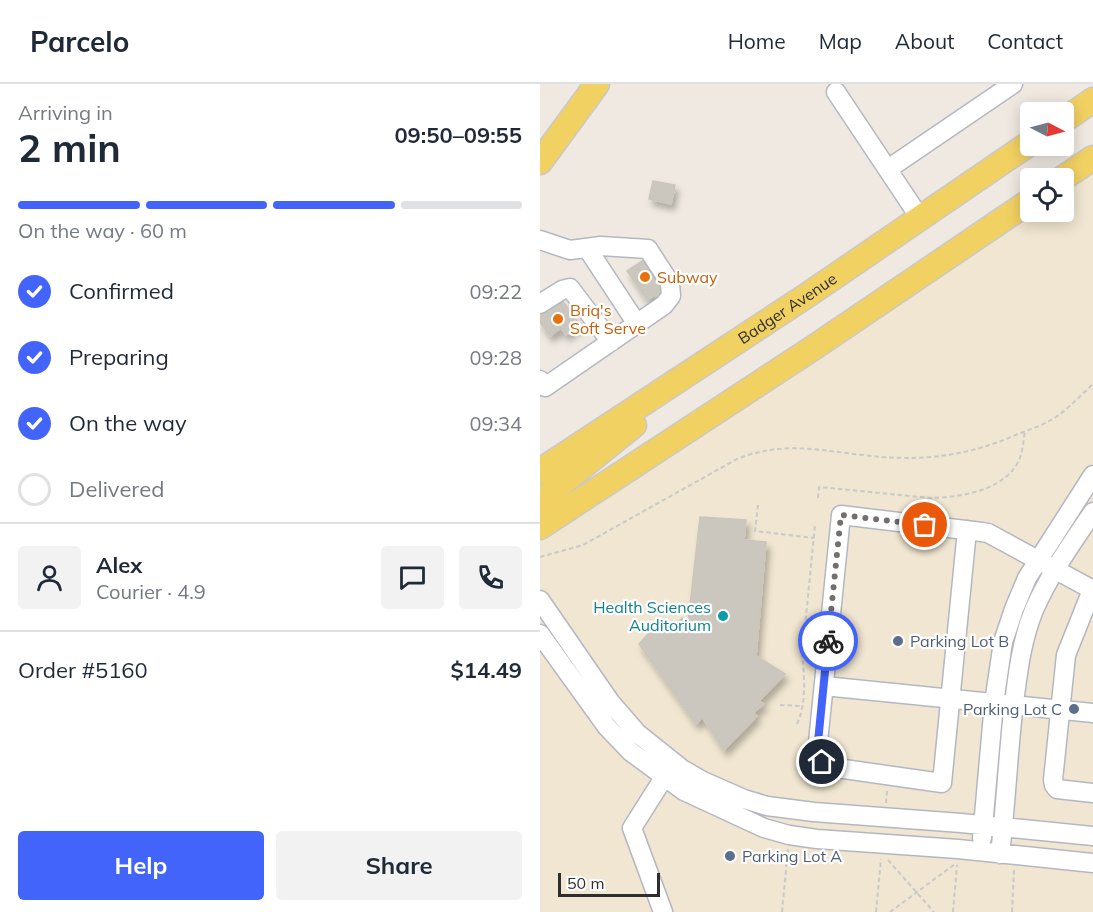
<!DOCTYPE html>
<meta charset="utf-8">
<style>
:root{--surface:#fff;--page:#f2f2f3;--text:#1f2937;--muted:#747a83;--line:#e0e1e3;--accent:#4264fb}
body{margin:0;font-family:Mulish,sans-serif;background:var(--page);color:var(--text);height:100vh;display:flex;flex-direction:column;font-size:22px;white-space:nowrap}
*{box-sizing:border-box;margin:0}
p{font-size:20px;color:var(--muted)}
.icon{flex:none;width:33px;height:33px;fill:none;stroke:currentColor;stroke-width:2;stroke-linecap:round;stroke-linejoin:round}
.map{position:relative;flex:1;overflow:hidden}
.side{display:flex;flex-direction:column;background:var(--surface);width:540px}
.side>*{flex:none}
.needle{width:39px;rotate:96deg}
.buttons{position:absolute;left:480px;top:18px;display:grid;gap:12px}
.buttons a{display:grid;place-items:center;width:54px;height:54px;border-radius:6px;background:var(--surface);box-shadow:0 3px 15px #0003;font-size:30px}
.scale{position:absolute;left:18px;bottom:15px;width:102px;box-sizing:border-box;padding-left:6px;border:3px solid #2e2e2e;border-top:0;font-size:16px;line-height:21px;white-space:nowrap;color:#2e2e2e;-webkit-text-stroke:4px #fff;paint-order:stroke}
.pin{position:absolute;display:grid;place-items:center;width:51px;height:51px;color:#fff;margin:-26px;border:3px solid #fff;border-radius:50%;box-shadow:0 2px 6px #0007}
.courier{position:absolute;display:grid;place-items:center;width:60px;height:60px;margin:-30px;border:4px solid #4264fb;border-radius:50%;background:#fff;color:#222;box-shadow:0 2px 8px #0007}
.headline em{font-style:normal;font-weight:700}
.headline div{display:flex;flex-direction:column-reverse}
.headline{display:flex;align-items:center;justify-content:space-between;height:102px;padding:0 18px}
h1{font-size:39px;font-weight:700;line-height:45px}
.bar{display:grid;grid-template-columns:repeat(4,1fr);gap:9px 6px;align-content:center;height:72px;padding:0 18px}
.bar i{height:8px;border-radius:4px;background:var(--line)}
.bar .active{background:var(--accent)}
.bar p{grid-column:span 4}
.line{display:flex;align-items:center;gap:15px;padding:0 18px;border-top:2px solid var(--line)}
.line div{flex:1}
.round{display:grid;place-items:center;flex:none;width:63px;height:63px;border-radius:6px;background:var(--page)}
ol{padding:0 18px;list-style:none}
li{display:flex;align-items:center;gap:18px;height:66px}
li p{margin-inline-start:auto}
li .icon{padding:6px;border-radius:50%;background:var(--accent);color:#fff;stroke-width:4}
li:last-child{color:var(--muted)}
li i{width:33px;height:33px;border:3px solid var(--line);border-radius:50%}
.action{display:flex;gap:12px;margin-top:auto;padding:12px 18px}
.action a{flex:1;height:69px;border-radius:6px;background:var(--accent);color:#fff;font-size:24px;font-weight:700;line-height:69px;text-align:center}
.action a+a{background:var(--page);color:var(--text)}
header{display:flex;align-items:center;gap:36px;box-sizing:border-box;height:84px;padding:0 30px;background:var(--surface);border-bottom:2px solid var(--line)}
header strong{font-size:28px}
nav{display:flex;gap:33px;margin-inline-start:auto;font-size:21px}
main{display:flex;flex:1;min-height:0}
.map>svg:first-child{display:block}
.education{fill:#f0e6d1}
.building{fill:#cbc7bf;stroke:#cbc5ba;stroke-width:1.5;filter:url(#shadow)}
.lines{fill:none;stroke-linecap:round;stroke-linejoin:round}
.minor-casing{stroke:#b4b7c1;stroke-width:21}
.major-casing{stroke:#c9c9c9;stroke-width:27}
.path{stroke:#c9c9c9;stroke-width:2;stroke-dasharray:4.5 3;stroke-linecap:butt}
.minor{stroke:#fff;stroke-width:18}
.major{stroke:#f2d163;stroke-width:24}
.done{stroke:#726f6d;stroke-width:6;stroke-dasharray:0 10.8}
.route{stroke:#4264fb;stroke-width:8}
.food-dot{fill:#e8710a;stroke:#fff;stroke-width:2}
.culture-dot{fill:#0f9aa8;stroke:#fff;stroke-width:2}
.service-dot{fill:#5c6f8a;stroke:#fff;stroke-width:2}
.labels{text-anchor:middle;stroke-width:4.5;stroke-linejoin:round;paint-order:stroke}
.food-label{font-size:16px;fill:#c56008;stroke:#fff;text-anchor:start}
.street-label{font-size:16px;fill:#2e2e2e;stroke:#fff}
.culture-label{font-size:16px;fill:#0d838f;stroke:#fff;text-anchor:end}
.service-label{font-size:16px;fill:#4e5e75;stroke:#fff;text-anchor:start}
</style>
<header>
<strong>Parcelo</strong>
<nav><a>Home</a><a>Map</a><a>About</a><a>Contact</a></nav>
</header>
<main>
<section class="side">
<div class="headline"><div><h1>2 min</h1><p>Arriving in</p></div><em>09:50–09:55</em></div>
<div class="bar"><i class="active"></i><i class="active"></i><i class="active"></i><i></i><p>On the way · 60 m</p></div>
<ol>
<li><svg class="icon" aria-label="check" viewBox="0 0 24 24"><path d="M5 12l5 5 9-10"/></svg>Confirmed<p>09:22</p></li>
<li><svg class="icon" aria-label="check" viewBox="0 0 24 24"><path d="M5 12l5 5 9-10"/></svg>Preparing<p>09:28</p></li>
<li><svg class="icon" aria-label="check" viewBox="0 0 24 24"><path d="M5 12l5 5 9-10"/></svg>On the way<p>09:34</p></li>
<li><i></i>Delivered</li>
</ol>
<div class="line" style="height:108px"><a class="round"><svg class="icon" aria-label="person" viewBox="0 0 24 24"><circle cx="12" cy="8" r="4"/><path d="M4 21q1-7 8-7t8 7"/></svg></a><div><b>Alex</b><p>Courier · 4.9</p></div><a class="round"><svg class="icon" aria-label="chat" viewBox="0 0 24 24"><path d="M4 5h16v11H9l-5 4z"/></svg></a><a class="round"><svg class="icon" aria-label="phone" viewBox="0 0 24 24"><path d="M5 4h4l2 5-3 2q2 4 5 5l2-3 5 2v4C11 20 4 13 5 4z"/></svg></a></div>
<div class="line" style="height:78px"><div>Order #5160</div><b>$14.49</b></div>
<div class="action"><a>Help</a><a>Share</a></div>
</section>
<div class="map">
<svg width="553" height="828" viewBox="0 0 553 828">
<defs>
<filter id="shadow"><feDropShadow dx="3.5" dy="6" stdDeviation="3" flood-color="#0004"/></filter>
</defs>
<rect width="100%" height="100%" fill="#efe9e1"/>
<path class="education" d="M 553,84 L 553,828 L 0,828 L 0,457 L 269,280 L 490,128 L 524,128 L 524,102 Z"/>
<path class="building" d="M 113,97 L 135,101 L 131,120 L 109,115 Z
M 105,175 L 126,208 L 117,214 L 115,211 L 107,216 L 87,187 Z
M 22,216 L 40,241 L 26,251 L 21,244 L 10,252 L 0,238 L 0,232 Z
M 160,433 L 206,436 L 204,456 L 226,458 L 216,572 L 245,590 L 219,617 L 224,620 L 213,629 L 217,632 L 184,666 L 162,633 L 156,640 L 99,560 L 123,534 L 133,544 L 142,534 L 148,539 Z"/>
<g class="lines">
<g class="minor-casing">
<path id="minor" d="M 296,8 L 380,134
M 348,85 L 473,0
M 0,156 L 30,166 L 61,162 L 108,165 L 130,199 L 131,212 L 124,221 L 5,303 L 0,296
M 47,164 L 97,240
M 0,220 L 22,206 L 30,204 L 71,258
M 427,446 L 402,699 L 297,684 L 281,678 L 278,674 L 277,668 L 301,431 L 442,448 L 448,449 L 553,506
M 552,506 L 526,571 L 513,696 L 514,701 L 517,705 L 553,709
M 0,516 L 71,619 L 97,649 L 142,685 L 163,697 L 204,715 L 227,722 L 274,728 L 421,739 L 553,752
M 0,550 L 67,643 L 91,668 L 144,707 L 224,744 L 249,751 L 277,755 L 418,765 L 553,779
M 284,602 L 553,629
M 442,754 L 454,619 L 463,558 L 474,525 L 487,494 L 553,391
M 460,770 C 466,720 468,669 474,619 C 478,587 482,555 494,526 C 509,491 532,459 553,428
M 123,828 L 92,744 L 130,684"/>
</g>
<g class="major-casing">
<g id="major">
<path d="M 524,36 L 553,16"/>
<path d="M 0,78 L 57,0"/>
<path d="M 523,94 L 553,74"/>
<path id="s1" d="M 0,387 L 269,210 L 490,59"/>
<path d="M 0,417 L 94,341"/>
<path d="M 0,443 L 273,264 L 490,117"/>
</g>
</g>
<path class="path" d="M 278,414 L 279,403 L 391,414 C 421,413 461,407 477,380 C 483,370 483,358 485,347
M 218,421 L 215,447 L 274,454
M 0,473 L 43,461 L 197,375 C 242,357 277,366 323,371 C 380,378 426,373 478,350 C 491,345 504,341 516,333 C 529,324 541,311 553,300
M 240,621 L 261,622
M 257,640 C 266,621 265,593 262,573 L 275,441
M 346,719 L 347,707
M 348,776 L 394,828
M 242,828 L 248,765
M 336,828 L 341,775
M 350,828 L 415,780
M 413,828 L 417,781
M 472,828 L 474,786"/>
<use href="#minor" class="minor"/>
<use href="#major" class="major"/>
</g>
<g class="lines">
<path class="done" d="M 288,557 L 301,431 L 385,441"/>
<path class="route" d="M 282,678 L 278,674 L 277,668 L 288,557"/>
</g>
<g class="food-dot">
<circle cx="105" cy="193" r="6"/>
<circle cx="18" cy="235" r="6"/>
</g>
<circle class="culture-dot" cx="183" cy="532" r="6"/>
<g class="service-dot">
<circle cx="358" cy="557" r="6"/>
<circle cx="534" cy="625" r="6"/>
<circle cx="190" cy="772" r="6"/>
</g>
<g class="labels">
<g class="food-label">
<text x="117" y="199">Subway</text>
<text x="30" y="232">Briq's<tspan x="30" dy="18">Soft Serve</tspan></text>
</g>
<g class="street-label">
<text dy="6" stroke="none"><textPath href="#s1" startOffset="296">Badger Avenue</textPath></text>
</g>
<g class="culture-label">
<text x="171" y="529">Health Sciences<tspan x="171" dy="18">Auditorium</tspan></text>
</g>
<g class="service-label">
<text x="370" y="563">Parking Lot B</text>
<text x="522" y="631" text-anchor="end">Parking Lot C</text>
<text x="202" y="778">Parking Lot A</text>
</g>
</g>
</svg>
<div class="buttons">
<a><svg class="needle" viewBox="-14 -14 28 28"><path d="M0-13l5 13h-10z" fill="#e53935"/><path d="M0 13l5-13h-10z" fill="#747a83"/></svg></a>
<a><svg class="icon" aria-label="locate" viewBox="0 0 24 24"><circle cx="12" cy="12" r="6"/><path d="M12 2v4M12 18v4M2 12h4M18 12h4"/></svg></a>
</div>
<div class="scale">50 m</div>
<div class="pin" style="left:385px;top:441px;background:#ea580c"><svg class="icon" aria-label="bag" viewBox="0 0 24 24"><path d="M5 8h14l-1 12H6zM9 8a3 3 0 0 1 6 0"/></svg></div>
<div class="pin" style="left:282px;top:678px;background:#1f2937"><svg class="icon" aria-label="home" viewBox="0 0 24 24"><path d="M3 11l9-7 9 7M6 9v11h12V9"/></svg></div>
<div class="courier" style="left:288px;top:557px"><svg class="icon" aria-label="bike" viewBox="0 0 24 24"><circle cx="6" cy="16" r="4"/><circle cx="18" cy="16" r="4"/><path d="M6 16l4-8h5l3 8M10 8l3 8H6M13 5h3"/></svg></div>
</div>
</main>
